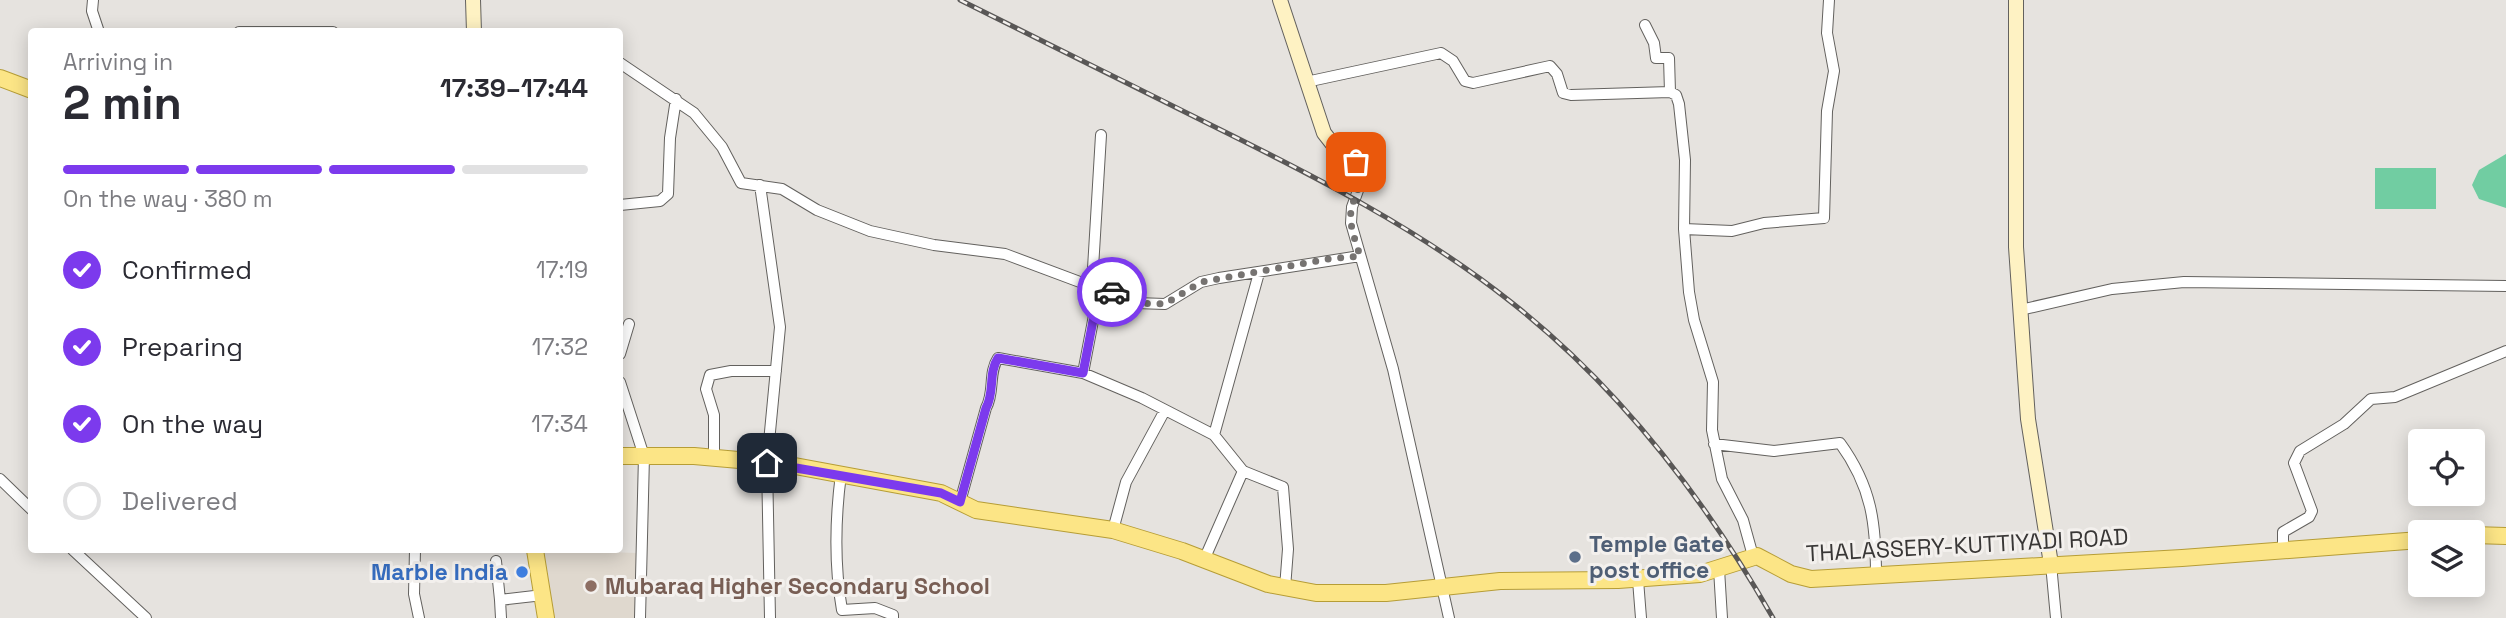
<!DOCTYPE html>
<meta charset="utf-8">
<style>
:root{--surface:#fff;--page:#f2f2f3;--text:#2b2b33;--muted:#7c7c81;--line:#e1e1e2;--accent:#7c3aed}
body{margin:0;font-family:"Space Grotesk",sans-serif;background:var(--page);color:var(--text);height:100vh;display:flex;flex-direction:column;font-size:26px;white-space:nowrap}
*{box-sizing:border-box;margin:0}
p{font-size:23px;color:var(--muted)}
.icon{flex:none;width:38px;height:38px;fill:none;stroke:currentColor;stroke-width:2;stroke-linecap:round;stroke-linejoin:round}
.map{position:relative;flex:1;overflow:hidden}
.sheet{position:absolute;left:28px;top:28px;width:595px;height:525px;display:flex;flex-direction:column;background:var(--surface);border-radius:7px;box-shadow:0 4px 18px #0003}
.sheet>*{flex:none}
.tools{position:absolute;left:2408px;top:429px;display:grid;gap:14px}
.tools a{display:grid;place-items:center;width:77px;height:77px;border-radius:7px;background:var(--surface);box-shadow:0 4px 18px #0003;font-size:35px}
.pin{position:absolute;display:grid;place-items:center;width:60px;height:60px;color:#fff;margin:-30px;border-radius:14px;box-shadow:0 4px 10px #0006}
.courier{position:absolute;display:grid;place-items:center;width:70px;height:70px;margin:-35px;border:5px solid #7c3aed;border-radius:50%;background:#fff;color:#222;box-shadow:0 2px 9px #0007}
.overview em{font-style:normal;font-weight:600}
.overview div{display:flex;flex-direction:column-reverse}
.overview{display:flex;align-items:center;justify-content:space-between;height:119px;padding:0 35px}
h1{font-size:46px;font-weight:600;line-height:52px}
.bar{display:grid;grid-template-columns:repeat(4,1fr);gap:10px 7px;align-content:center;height:84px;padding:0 35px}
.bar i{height:9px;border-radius:5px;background:var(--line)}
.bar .selected{background:var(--accent)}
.bar p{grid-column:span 4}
ol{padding:0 35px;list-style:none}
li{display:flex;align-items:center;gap:21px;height:77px}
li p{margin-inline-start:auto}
li .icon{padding:7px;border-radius:50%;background:var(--accent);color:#fff;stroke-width:4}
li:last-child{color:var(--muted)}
li i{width:38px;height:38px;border:4px solid var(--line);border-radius:50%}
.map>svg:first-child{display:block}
.built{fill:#dfd8ce}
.green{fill:#71cda2}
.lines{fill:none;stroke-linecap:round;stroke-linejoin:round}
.street-casing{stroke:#63615e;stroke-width:12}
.secondary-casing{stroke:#63615e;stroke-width:16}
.primary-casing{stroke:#b69d36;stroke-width:18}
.street{stroke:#fff;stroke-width:10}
.secondary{stroke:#fef2c3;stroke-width:14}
.primary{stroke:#fce586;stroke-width:16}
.rail-casing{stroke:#595756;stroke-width:5}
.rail{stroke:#f3f0ed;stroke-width:2.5;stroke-dasharray:8;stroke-linecap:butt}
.done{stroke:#767371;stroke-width:7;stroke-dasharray:0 12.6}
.route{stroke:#7c3aed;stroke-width:9}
.service-dot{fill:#5c6f8a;stroke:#f3f0ed;stroke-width:2.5}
.shop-dot{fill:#3f7fe0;stroke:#f3f0ed;stroke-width:2.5}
.education-dot{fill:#8d6e63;stroke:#f3f0ed;stroke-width:2.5}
.labels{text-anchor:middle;stroke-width:6;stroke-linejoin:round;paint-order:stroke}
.service-label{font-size:23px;font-weight:bold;fill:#4e5e75;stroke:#f3f0ed;text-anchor:start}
.street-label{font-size:23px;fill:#393736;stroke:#f3f0ed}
.shop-label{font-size:23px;font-weight:bold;fill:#366cbe;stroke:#f3f0ed;text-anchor:end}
.education-label{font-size:23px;font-weight:bold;fill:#785e54;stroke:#f3f0ed;text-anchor:start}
</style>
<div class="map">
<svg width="2506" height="618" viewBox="0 0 2506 618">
<rect width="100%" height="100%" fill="#e6e3df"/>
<path class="built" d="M 539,550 L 637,553 L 637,618 L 550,618 Z"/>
<path class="green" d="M 2506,154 L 2506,208 L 2479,199 L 2472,185 L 2479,170 Z
M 2375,168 L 2436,168 L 2436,209 L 2375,209 Z"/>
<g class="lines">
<g class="street-casing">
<path id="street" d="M 93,0 L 92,11 L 99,32
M 1645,25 L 1654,43 L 1656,58 L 1669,58 L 1670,92 L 1676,95 L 1679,104 L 1685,160 L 1684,229 L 1689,292 L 1694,320 L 1713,382 L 1712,430 L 1722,479 L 1743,520 L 1753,556
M 239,32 L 333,32
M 620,63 L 694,113 L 722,147 L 741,183 L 782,189 L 817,210 L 870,231 L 934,245 L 1005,254 L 1136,303 L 1165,304 L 1201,282 L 1219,278 L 1360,256
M 1306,82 L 1441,53 L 1453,61 L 1465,81 L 1473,83 L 1550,66 L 1557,74 L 1563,93 L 1571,95 L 1670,92
M 1361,182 L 1352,207 L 1351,223 L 1393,369 L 1449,618
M 760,185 L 780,327 L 767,463 L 770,618
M 620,205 L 660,201 L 668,194 L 670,138 L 676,99
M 1684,229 L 1732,231 L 1764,223 L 1824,218 L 1827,111 L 1834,71 L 1827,33 L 1829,0
M 2020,310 L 2112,289 L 2184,282 L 2506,286
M 620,354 L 629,324
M 1083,373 L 1096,305 L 1092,285 L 1101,135
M 620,382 L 644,456 L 640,618
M 1214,435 L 1259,273
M 1714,444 L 1774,451 L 1840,443 C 1872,487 1876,524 1876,576
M 714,458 L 714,415 L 706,389 L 710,375 L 731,371 L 776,371
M 841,474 C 835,520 834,564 842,610 L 875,608 L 893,615 L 893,618
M 0,479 L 32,510
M 960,502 L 986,408 C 995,392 988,373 998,358 L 1083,373 L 1142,398 L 1214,435 L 1243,471 L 1283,487 L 1288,549 L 1285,588
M 1113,530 L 1126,482 L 1164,412
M 73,550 L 146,618
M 415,550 L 414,594 L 419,618
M 2283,551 L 2283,532 L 2309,517 L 2312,511 L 2294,463 L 2300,451 L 2344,424 L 2371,399 L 2395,397 L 2506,351
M 1204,560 L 1243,471
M 496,561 L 500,600
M 2051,564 L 2056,618
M 1719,569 L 1722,618
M 1638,580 L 1641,618
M 501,618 L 500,600 L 543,595"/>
</g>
<g class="secondary-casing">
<path id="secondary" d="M 473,0 L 474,32
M 1280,0 L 1324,133 L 1335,147 L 1356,162 L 1361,182
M 2016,0 L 2016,247 L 2028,419 L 2051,564"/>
</g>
<g class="primary-casing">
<path id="primary" d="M 0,78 L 32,90
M 620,456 L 694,456 L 784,464 L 941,493 L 976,510 L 1113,530 L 1182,551 L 1268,584 L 1316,593 L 1386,593 L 1500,581 L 1618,580 L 1700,574 L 1757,556 L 1791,574 L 1811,579 L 2182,558 L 2420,540
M 2473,535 L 2506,536
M 535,550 L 546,618"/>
</g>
<use href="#street" class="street"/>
<use href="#secondary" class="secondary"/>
<use href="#primary" class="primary"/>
<g class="rail-casing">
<path id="rail" d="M 960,0 C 1044,42 1128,83 1211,125 C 1316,177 1419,229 1511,302 C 1619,387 1705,499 1773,618"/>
</g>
<use href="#rail" class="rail"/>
</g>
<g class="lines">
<path class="done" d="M 1112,292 L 1136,303 L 1165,304 L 1201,282 L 1328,259 L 1360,256 C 1356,242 1349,226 1351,211 C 1355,189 1365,188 1356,162"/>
<path class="route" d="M 767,463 L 941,493 L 960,502 L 986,408 C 995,392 988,373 998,358 L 1083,373 L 1096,305 L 1092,285 L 1112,292"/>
</g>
<circle class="service-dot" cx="1575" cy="557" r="7"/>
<circle class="shop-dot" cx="522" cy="572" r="7"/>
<circle class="education-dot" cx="591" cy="586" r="7"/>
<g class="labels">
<g class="service-label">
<text x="1589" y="552">Temple Gate<tspan x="1589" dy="26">post office</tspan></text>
</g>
<g class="street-label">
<text transform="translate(1967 545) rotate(-3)" y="8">THALASSERY-KUTTIYADI ROAD</text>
</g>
<g class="shop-label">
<text x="508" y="580">Marble India</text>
</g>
<g class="education-label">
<text x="605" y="594">Mubaraq Higher Secondary School</text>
</g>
</g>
</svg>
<div class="tools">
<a><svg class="icon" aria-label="locate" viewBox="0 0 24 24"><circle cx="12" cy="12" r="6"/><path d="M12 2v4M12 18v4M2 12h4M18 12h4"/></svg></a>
<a><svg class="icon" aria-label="layers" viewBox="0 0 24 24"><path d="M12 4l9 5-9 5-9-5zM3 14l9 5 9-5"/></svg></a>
</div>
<div class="pin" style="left:1356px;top:162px;background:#ea580c"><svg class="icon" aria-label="bag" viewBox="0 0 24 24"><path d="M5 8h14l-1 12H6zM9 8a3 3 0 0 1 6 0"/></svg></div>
<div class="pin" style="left:767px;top:463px;background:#1f2937"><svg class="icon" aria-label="home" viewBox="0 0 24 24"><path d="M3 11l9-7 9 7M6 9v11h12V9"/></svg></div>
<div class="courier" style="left:1112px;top:292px"><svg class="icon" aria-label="car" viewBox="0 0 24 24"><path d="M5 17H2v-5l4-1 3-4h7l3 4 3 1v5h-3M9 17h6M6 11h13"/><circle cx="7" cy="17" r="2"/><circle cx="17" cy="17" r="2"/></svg></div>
<section class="sheet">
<div class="overview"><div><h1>2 min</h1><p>Arriving in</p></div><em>17:39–17:44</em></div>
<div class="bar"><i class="selected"></i><i class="selected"></i><i class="selected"></i><i></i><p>On the way · 380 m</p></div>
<ol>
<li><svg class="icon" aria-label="check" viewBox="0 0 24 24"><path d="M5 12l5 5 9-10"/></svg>Confirmed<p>17:19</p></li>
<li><svg class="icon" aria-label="check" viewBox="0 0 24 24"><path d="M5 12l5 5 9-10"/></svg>Preparing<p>17:32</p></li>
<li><svg class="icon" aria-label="check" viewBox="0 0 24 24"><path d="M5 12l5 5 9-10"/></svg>On the way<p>17:34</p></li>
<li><i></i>Delivered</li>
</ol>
</section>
</div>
